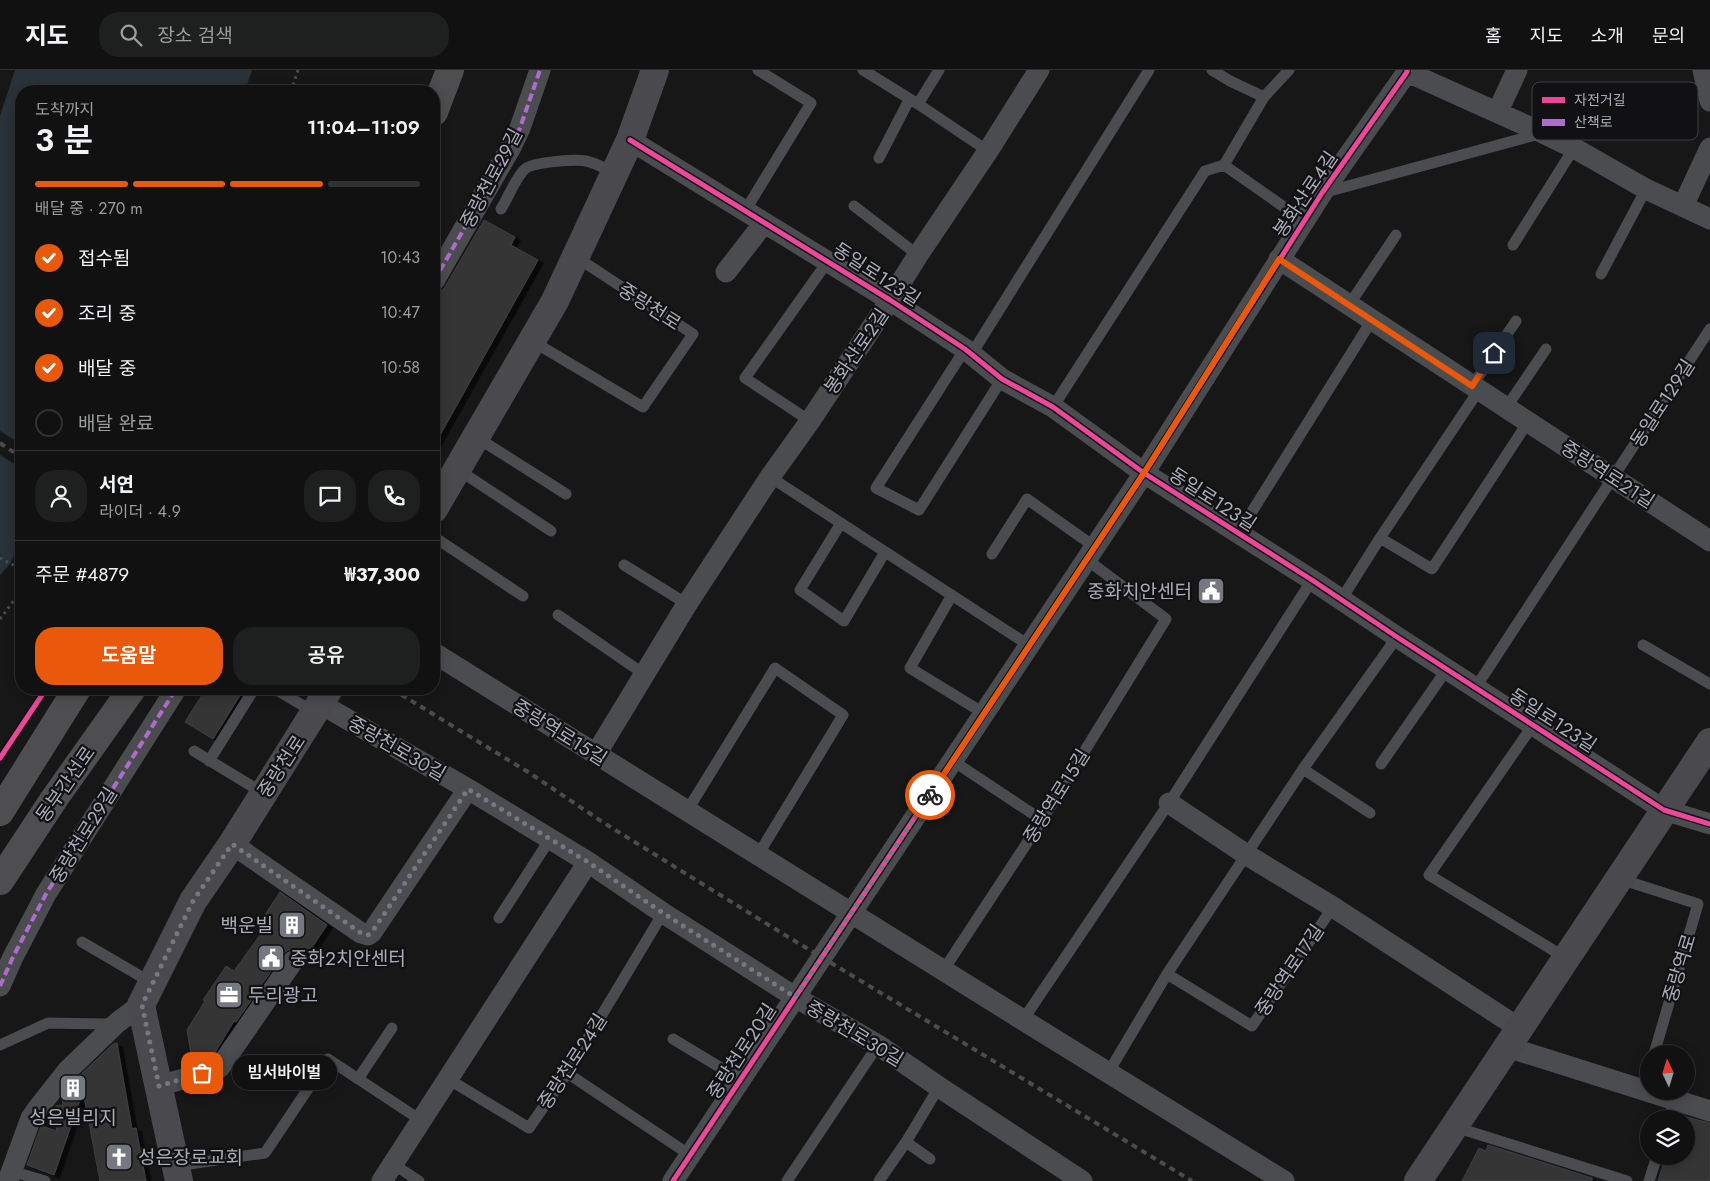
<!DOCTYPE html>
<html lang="ko">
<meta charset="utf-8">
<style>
:root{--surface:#111;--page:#1e1f1f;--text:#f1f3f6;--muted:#9c9d9f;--line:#303131;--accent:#ea580c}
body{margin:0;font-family:Jost,"Noto Sans KR",sans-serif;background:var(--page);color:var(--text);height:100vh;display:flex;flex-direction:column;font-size:19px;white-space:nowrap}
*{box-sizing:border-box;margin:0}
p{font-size:16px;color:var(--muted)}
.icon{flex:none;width:28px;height:28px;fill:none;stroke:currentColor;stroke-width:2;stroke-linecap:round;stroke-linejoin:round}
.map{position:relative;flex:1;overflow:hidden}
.drawer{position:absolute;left:15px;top:15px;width:425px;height:610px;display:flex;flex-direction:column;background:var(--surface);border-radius:20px;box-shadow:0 2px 12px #0003,0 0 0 1px var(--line)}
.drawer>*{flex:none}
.needle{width:32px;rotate:356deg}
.buttons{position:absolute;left:1640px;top:975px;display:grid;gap:10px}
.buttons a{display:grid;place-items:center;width:55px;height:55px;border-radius:50%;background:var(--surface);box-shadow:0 2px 12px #0003,0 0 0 1px var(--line);font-size:25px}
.pin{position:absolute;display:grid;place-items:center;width:42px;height:42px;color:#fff;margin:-21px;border-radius:10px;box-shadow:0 2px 8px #0006}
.courier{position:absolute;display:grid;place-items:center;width:50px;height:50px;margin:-25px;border:4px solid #ea580c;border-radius:50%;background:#fff;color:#222;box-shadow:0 1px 6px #0007}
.bubble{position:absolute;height:35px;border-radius:18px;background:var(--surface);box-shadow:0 2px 12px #0003,0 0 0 1px var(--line);font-size:16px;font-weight:600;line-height:35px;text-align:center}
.head em{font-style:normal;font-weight:600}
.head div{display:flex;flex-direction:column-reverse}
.head{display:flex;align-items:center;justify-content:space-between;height:85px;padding:0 20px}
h1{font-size:32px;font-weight:600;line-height:38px}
.bar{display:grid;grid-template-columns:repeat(4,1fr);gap:8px 5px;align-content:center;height:60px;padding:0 20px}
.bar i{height:6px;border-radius:4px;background:var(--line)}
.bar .on{background:var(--accent)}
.bar p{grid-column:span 4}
.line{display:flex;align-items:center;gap:12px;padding:0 20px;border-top:1px solid var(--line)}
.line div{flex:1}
.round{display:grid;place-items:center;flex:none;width:52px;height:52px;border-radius:20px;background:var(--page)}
ol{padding:0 20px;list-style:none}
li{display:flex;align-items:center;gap:15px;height:55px}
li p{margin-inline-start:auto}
li .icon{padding:5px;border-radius:50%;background:var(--accent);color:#fff;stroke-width:4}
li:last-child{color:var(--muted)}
li i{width:28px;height:28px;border:2px solid var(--line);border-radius:50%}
.action{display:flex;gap:10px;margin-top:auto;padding:10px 20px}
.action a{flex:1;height:58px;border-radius:20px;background:var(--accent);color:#fff;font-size:20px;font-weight:600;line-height:58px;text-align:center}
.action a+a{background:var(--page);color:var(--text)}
header{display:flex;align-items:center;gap:30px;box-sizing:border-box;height:70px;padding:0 25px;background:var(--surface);border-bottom:1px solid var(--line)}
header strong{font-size:24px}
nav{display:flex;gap:28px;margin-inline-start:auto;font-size:18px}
.search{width:350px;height:45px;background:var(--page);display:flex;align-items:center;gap:12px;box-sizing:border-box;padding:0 18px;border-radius:20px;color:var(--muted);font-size:19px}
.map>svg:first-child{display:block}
.water{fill:#2a3239}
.pier{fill:#171717}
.building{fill:#353536;stroke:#3f4043;filter:url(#shadow)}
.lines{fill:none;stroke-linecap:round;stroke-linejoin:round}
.path{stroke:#4d4e52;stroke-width:3;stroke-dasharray:2.5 4;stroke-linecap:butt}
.lane{stroke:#4b4c50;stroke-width:11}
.street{stroke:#4b4c50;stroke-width:21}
.secondary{stroke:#4a4a4e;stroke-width:28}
.highway{stroke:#4e4e51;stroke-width:28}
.rail{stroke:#4b4c4f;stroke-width:4;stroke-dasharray:6 5;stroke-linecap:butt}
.quiet{stroke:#b06ccc;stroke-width:4;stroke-dasharray:8 4;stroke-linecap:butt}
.cycleway-casing{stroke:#111113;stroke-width:8}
.cycleway{stroke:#ed469a;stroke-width:5}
.done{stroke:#757880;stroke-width:5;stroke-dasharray:0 9}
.route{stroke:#ea580c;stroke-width:6}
.labels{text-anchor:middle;stroke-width:4.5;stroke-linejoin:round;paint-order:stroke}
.street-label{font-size:19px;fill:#a8adb8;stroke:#111113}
.poi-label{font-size:19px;fill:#a8adb8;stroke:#111113;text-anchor:start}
.key{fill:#111113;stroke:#3e4045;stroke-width:1}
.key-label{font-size:14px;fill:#a8adb8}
</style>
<header>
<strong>지도</strong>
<div class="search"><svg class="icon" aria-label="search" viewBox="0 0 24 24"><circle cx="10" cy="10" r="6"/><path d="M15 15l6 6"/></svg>장소 검색</div>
<nav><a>홈</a><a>지도</a><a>소개</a><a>문의</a></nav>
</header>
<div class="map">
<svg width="1710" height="1111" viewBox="0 0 1710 1111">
<defs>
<filter id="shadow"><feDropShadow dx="5.5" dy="3" stdDeviation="0" flood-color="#0009"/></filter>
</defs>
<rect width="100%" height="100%" fill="#171717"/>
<path class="water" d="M 15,0 L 252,0 L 245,21 L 21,21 L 21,469 L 10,494 L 0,505 L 0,46 Z"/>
<path class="pier" d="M 0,361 L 21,374 L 21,398 L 0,385 Z"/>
<path class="building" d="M 484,150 L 515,167 L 511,175 L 538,190 L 434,376 L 434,223 L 440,222 L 445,217 Z
M 206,619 L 244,619 L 213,669 L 185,652 Z
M 280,822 L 327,855 L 305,888 L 300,881 L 294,879 L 288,880 L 283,884 L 236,952 L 234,951 L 213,986 L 192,989 L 187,960 L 205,931 L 203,930 L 226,896 L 234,901 L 263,861 L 257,857 Z
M 117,973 L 132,1059 L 136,1058 L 146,1111 L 100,1111 L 83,1021 L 54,1105 L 27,1095 L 41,1056 L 57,1061 L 53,1039 L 56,1036 L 63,1035 L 62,1028 L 77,1008 L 113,974 Z
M 1686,1047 L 1710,1053 L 1710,1111 L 1658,1111 L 1666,1086 L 1686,1086 Z
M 1488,1075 L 1592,1108 L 1592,1111 L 1462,1111 L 1479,1078 L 1486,1081 Z"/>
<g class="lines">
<path class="path" d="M 291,21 L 298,0
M 0,488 L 21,499
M 0,549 L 21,521"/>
<path class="lane" d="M 863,0 L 918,34 L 988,81
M 1212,0 L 1230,11 L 1264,27
M 918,34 L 939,0
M 879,88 L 909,30
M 1224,95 L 1304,151
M 1326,122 L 1539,64
M 854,136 L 918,185
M 501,139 C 508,128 516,107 525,99 C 533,92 575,89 586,91 C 596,93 606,99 615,103
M 745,141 L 811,33 L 758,0
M 1513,175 L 1574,78
M 1601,204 L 1646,119
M 1349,235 L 1396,165
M 532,271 L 643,337 L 693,264 L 576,187
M 965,279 L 876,418 L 919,440 L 1002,309
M 971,285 L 1149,0
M 1472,316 L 1516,251
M 1053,337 L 1205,101 L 1224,95 L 1264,27 L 1289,0
M 1506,338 L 1546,279
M 810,351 L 745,308 L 828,191
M 476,367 L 566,424
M 457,399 L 551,461
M 770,407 L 1030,576
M 841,453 L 800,520 L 844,551 L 885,482
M 1238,464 L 1372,250
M 434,467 L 523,526
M 1380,468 L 1432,499 L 1528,352
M 992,484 L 1027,429 L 1095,477
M 624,495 L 687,534
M 952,525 L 910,598 L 985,644
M 1341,530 L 1380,468 L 1479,320
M 558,545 L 644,604
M 1643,575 L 1710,614
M 1476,617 L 1710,259
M 275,619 L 314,642
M 1533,655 L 1429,805 L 1566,888
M 194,681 L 263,723
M 209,691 L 254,619
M 953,691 L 1042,750
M 1381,694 L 1447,599
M 1303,699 L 1370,743
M 687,741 L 775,598 L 843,645 L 758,785
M 1620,809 L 1698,834 L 1654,984
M 499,848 L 550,769
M 82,872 L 152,913
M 943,901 L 1042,750 L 1166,549 L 1086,489
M 1167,904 L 1252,956 L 1333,837
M 1023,950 L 1169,733 L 1312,510
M 673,969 L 741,1010
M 0,975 L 48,953 L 105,954 L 116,952
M 567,1003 L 690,1085
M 1108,1003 L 1167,904 L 1303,699 L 1397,567
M 358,1009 L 392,958
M 448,1009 L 529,1058 L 567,1003 L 663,843
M 1643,1020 L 1649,1000
M 1669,1049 L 1675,1030
M 1455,1057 L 1627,1111
M 906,1072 L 930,1089
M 393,1094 L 419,1111
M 176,1096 L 265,1083 L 328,989 L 422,1051
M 11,1101 L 45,1111
M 787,1111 L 878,975
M 879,1111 L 906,1072 L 939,1017
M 1649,1111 L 1657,1086"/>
<path class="street" d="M 1703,0 L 1710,31
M 1407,2 L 1543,63 L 1574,78 L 1646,119 L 1710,149
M 1498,41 L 1517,0
M 630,70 L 890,230 L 965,279 L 1002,309 L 1053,337 L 1144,403 L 1312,510 L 1397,567 L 1664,740 L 1710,754
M 1683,136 L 1710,78
M 1279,189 L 1710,471
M 726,202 L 764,153
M 434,211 L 511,77 L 520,58 L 540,0
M 434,583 L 1023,950 L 1284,1111
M 321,634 L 468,719 L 588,792 L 663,843 L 795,927 L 878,975 L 939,1017 L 1082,1111
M 596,684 L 687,534 L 770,407 L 810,351 L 890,230 L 918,185 L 988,81 L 1039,0
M 1169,733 L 1247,785 L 1333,837 L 1519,958
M 232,774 L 361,863 L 368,865 L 372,862 L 468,719
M 0,916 L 13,887 L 46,824 L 176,619
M 1507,977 L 1710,1041
M 159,1016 L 217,999 L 220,997 L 293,891
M 8,1111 L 31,1048 L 35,1042 L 68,1000 L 118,952 L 141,935
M 382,1111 L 588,792
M 673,1111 L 1144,403 L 1322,123 L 1407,2 L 1407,0"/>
<path class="secondary" d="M 434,439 L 555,231 L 630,70 L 655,0
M 179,1111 L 141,935 L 193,831 L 232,774 L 329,619
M 1418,1111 L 1710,672"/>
<path class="highway" d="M 434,42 L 450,0
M 0,742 L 77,619
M 0,811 L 54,729 L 132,619"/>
<path class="rail" d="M 0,373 L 21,387
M 392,619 L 528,702 L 604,753 L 780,862 L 1192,1111"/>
<path class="quiet" d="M 434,211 L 511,77 L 520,58 L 540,0
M 0,916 L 13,887 L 46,824 L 176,619"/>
<g class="cycleway-casing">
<path id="cycleway" d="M 630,70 L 890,230 L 965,279 L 1002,309 L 1053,337 L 1144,403 L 1312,510 L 1397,567 L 1664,740 L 1710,754
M 0,688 L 46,619
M 673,1111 L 1144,403 L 1322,123 L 1407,2 L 1407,0"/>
</g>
<use href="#cycleway" class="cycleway"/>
</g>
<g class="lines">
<path class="done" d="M 202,1003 L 159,1016 L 142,935 L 193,831 L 232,774 L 361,863 L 368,865 L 372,862 L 468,719 L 588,792 L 663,843 L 795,927 L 930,725"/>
<path class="route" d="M 930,725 L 1144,403 L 1279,189 L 1472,316 L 1494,283"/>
</g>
<defs>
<g id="civic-square" transform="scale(1.4375)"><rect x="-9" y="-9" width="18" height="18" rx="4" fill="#757880" stroke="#111113"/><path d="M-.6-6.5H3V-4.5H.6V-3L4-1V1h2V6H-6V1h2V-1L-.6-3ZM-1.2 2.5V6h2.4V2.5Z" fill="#fff"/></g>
<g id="building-square" transform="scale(1.4375)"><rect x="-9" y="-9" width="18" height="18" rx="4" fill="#757880" stroke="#111113"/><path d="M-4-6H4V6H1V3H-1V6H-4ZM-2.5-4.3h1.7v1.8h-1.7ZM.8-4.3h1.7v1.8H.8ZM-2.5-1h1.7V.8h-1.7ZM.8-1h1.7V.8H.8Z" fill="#fff"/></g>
<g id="office-square" transform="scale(1.4375)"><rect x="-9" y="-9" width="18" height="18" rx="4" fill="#757880" stroke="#111113"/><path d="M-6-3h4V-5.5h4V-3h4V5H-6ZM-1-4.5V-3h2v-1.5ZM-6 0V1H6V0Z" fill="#fff"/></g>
<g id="church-square" transform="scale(1.4375)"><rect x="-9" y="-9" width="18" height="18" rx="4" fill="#757880" stroke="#111113"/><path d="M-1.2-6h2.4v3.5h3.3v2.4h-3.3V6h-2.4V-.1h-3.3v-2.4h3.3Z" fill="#fff"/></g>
</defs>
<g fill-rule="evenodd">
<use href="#civic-square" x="1211" y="521"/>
<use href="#building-square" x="292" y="855"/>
<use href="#civic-square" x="271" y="888"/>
<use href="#office-square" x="229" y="925"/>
<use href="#building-square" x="73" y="1018"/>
<use href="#church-square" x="119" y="1087"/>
</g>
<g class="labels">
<g class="street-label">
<text transform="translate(491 108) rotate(-62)" y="7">중랑천로29길</text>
<text transform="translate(1305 124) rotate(-56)" y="7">봉화산로4길</text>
<text transform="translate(877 204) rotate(33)" y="7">동일로123길</text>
<text transform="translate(650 236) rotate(33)" y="7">중랑천로</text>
<text transform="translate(856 281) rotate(-56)" y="7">봉화산로2길</text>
<text transform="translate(1662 333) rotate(-57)" y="7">동일로129길</text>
<text transform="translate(1608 404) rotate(33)" y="7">중랑역로21길</text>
<text transform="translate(1213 429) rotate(33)" y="7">동일로123길</text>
<text transform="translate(1553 650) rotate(33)" y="7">동일로123길</text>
<text transform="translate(560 662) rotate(32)" y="7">중랑역로15길</text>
<text transform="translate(397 678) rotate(30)" y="7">중랑천로30길</text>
<text transform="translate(281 696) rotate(-57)" y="7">중랑천로</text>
<text transform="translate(65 714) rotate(-55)" y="7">동부간선로</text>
<text transform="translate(1056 726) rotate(-58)" y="7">중랑역로15길</text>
<text transform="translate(83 765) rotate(-58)" y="7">중랑천로29길</text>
<text transform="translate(1679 898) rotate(-73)" y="7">중랑역로</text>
<text transform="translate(1289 900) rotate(-56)" y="7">중랑역로17길</text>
<text transform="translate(855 963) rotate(31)" y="7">중랑천로30길</text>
<text transform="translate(741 981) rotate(-57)" y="7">중랑천로20길</text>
<text transform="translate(572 991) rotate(-57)" y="7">중랑천로24길</text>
</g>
<g class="poi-label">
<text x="1192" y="528" text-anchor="end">중화치안센터</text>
<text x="273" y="862" text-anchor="end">백운빌</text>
<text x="290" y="895">중화2치안센터</text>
<text x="248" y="932">두리광고</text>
<text x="73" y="1054" text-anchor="middle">성은빌리지</text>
<text x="138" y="1094">성은장로교회</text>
</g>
</g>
<rect x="1532" y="12" width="166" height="58" rx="8" class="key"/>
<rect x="1542" y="27" width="23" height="6" fill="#ed469a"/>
<rect x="1542" y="49" width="23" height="7" fill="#b06ccc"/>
<g class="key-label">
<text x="1574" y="35">자전거길</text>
<text x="1574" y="57">산책로</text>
</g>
</svg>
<div class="buttons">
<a><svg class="needle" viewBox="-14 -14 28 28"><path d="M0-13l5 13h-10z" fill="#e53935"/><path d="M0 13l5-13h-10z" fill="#9c9d9f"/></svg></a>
<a><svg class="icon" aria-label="layers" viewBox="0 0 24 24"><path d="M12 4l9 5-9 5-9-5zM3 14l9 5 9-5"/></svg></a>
</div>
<div class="pin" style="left:202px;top:1003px;background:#ea580c"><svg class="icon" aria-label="bag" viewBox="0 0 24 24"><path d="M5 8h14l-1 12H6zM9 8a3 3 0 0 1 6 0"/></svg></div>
<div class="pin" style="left:1494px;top:283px;background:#1f2937"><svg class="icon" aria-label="home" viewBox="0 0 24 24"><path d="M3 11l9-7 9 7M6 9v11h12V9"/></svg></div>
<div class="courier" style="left:930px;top:725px"><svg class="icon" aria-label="bike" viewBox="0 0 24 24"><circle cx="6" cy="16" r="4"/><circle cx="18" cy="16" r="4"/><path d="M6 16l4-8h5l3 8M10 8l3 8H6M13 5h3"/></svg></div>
<div class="bubble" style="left:232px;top:985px;width:105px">빔서바이벌</div>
<section class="drawer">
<div class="head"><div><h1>3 분</h1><p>도착까지</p></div><em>11:04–11:09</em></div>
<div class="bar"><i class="on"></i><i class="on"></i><i class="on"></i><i></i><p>배달 중 · 270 m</p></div>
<ol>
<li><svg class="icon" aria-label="check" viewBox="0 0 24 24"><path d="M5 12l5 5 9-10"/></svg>접수됨<p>10:43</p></li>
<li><svg class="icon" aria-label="check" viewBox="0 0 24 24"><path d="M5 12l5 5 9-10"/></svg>조리 중<p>10:47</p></li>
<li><svg class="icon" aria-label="check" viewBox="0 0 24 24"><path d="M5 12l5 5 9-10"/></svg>배달 중<p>10:58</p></li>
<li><i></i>배달 완료</li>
</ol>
<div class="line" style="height:90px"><a class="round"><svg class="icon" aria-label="person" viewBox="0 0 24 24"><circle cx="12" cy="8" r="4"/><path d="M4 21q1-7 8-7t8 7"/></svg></a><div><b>서연</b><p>라이더 · 4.9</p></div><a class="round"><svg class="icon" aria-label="chat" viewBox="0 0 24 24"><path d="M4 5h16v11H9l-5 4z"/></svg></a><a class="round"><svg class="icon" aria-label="phone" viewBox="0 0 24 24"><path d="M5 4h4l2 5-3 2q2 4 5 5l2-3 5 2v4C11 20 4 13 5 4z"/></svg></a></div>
<div class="line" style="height:65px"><div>주문 #4879</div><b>₩37,300</b></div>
<div class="action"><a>도움말</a><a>공유</a></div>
</section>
</div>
